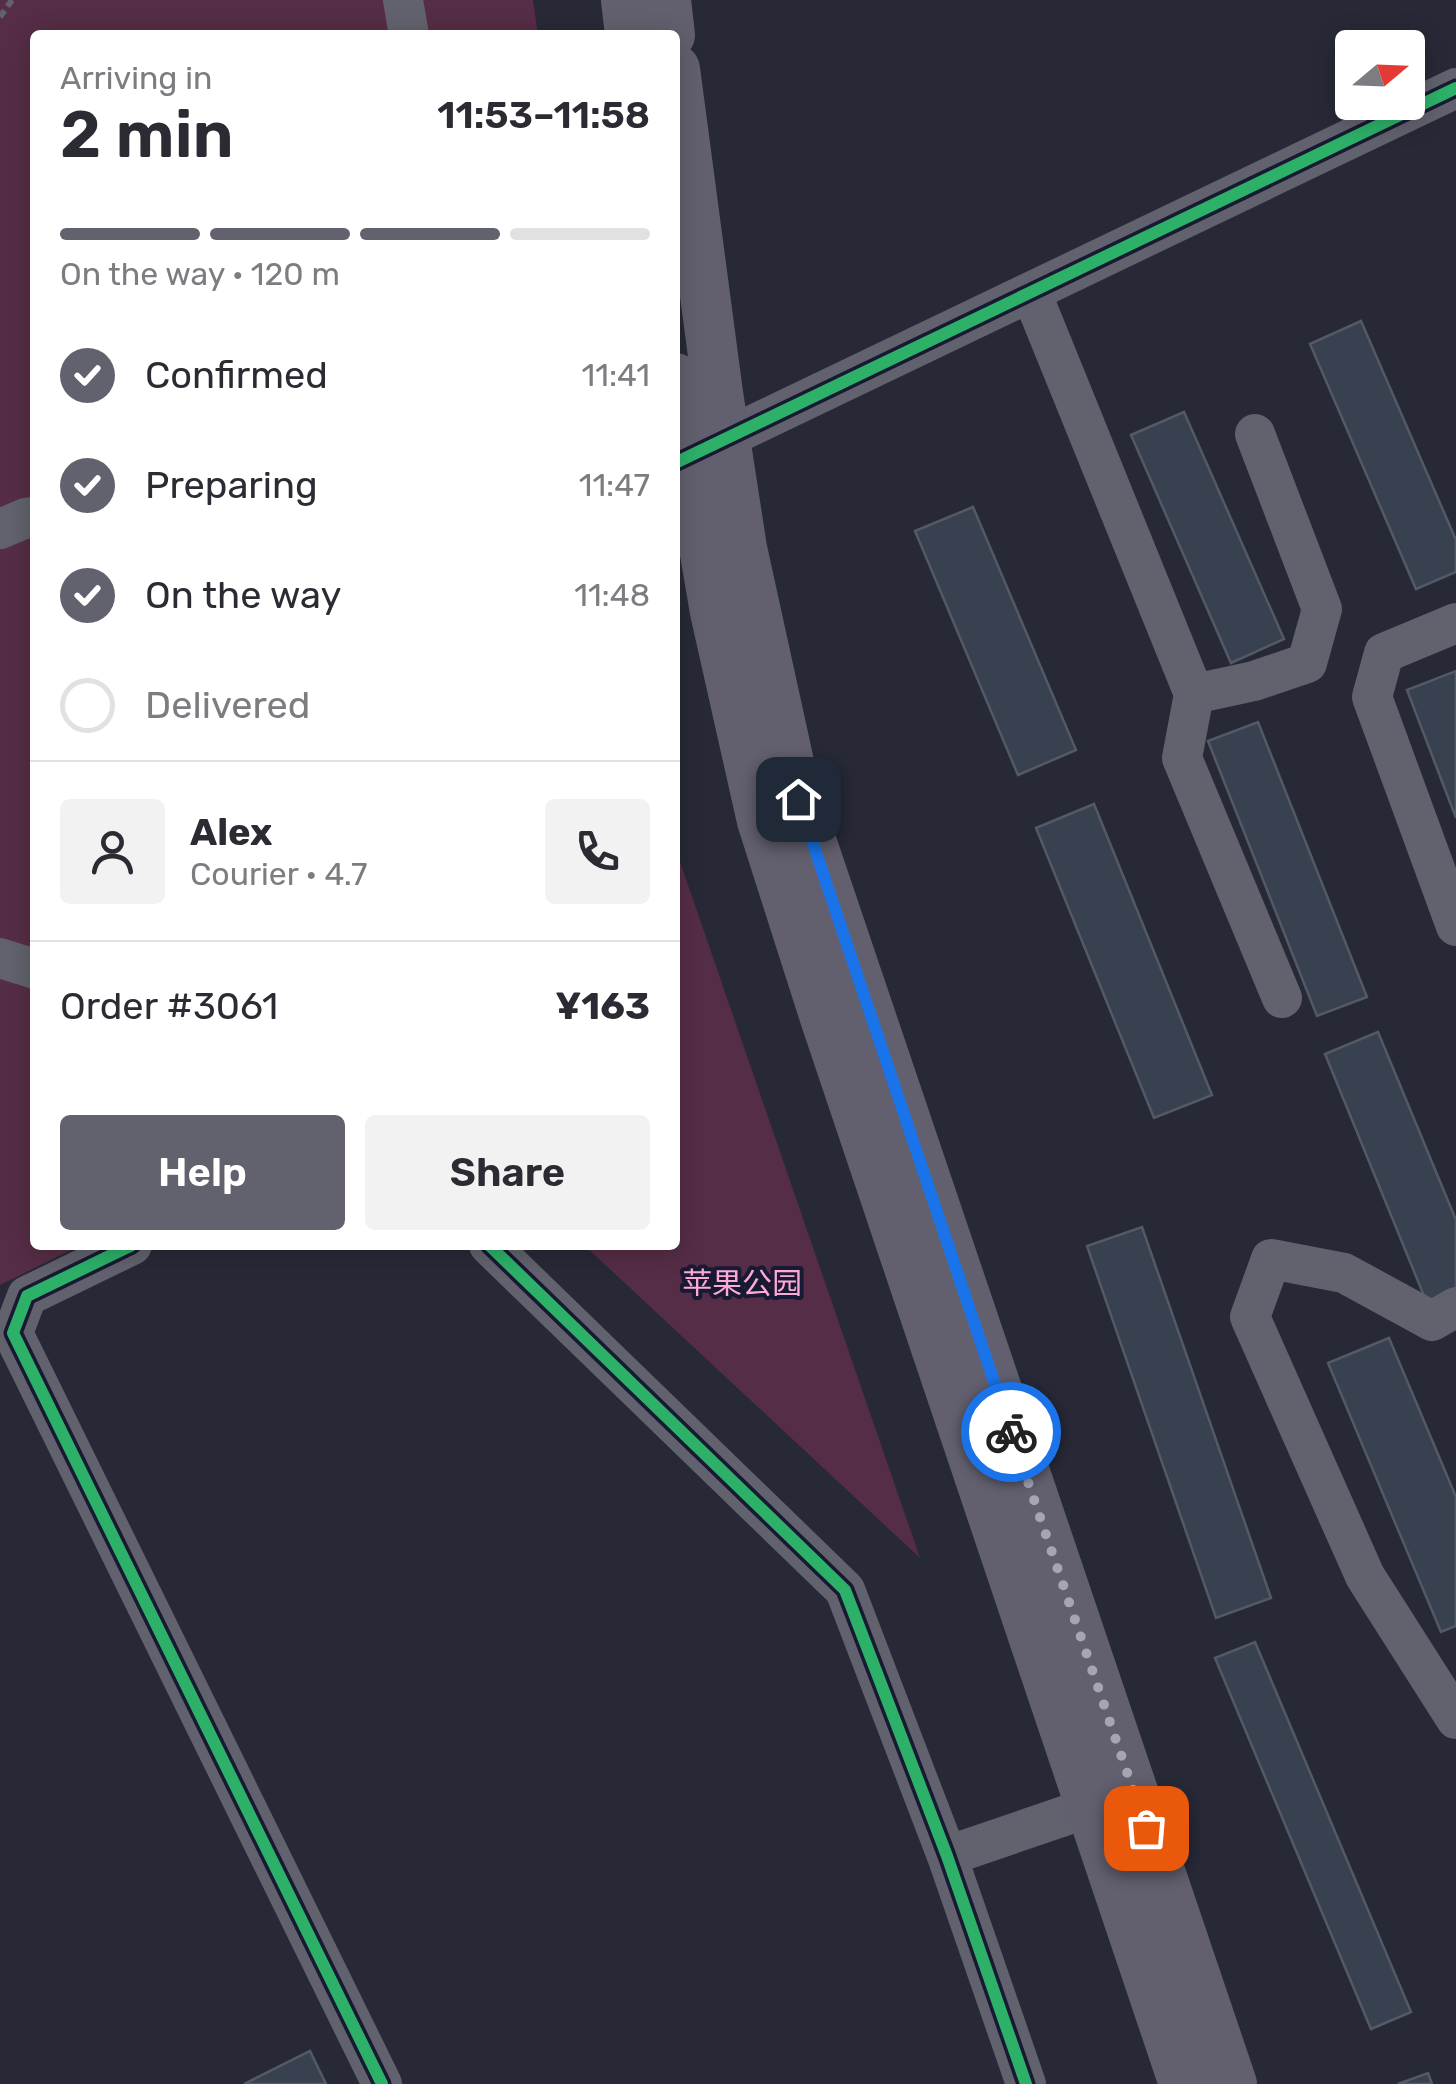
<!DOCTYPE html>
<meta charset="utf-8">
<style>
:root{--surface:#fff;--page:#f2f2f3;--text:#2b2b33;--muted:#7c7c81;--line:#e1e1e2;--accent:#61626e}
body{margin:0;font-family:Rubik,"Noto Sans SC",sans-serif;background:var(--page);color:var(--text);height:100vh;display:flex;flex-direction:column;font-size:38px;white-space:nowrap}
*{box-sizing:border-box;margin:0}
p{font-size:32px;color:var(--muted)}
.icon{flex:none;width:55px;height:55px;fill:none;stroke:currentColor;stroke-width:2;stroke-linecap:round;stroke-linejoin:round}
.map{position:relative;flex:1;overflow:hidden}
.details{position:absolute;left:30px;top:30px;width:650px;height:1220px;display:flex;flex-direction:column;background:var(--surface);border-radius:10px;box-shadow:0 5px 25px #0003}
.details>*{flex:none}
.needle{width:65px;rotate:71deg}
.controls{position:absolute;left:1335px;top:30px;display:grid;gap:20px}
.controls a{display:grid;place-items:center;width:90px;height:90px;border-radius:10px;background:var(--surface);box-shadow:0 5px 25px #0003;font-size:50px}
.pin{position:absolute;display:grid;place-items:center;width:85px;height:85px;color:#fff;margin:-42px;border-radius:20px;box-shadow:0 5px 15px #0006}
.courier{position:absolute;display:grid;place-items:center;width:100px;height:100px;margin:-50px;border:8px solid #1a73e8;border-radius:50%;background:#fff;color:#222;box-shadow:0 2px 12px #0007}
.head em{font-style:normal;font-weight:600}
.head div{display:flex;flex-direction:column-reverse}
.head{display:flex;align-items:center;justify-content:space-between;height:170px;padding:0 30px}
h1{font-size:65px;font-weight:600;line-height:75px}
.bar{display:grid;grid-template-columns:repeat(4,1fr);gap:15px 10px;align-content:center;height:120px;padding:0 30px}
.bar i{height:12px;border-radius:8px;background:var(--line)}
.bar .current{background:var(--accent)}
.bar p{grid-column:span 4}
.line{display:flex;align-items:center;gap:25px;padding:0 30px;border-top:2px solid var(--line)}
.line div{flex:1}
.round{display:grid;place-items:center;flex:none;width:105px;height:105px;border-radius:10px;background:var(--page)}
ol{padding:0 30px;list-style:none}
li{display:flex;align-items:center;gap:30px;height:110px}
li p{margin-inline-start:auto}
li .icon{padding:10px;border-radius:50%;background:var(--accent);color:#fff;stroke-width:4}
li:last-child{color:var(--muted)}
li i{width:55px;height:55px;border:5px solid var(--line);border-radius:50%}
.primary-button{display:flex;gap:20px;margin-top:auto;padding:20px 30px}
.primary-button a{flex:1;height:115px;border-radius:10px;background:var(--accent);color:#fff;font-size:40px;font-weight:600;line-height:115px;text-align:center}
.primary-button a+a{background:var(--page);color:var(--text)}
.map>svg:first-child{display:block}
.green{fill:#552d46}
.building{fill:#38414f;stroke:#545965;stroke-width:2.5}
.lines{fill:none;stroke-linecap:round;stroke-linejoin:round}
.path{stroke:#60616b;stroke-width:6;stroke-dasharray:8 5;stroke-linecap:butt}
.minor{stroke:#61626d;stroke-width:40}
.major{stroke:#62606e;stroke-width:50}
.cycleway-casing{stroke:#181933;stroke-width:19}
.cycleway{stroke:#2db169;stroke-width:12}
.done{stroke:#a4a6b6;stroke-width:10;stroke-dasharray:0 18}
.route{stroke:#1a73e8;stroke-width:12}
.labels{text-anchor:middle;stroke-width:8;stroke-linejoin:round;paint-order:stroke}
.park-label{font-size:30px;fill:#fda9d6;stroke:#181933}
</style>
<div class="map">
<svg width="1456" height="2084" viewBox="0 0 1456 2084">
<rect width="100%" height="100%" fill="#272937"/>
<path class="green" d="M 0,0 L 533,0 L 538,35 L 35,35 L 35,1245 L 81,1245 L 0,1285 Z
M 675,846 L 676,850 L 920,1558 L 584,1245 L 675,1245 Z"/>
<path class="building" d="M 1361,321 L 1456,540 L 1456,572 L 1416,589 L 1310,344 Z
M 1184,412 L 1284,639 L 1231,663 L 1131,435 Z
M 973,507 L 1076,750 L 1018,775 L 915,531 Z
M 1456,671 L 1456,818 L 1407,690 Z
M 1258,722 L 1367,997 L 1317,1016 L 1208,741 Z
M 1094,804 L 1212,1095 L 1154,1118 L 1036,828 Z
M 1378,1032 L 1456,1220 L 1456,1297 L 1429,1308 L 1325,1054 Z
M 1142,1227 L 1271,1598 L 1216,1618 L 1087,1246 Z
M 1389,1338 L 1456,1497 L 1456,1626 L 1441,1632 L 1328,1363 Z
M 1255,1642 L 1411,2012 L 1371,2029 L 1215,1658 Z
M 310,2051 L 326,2084 L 244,2084 Z
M 1428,2073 L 1432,2084 L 1398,2084 Z"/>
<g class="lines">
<path class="path" d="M 0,17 L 12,0"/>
<path class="minor" d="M 403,0 L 409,35
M 1031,292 L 1194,694 L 1182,758 L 1282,998
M 701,450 L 1456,88
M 0,529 L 26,518 L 35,517
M 1456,623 L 1384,653 L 1372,697 L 1456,926
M 1194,694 L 1254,681 L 1307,663 L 1322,609 L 1255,434
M 0,958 L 35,969
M 132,1245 L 27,1296 L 13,1333 L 382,2084
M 489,1245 L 845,1590 L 947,1856 L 1026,2084
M 1456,1307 L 1432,1321 L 1344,1273 L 1271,1259 L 1250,1317 L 1365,1576 L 1456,1719
M 947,1856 L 1120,1797"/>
<path class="major" d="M 626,0 L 630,35
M 666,0 L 670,35
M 675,69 L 718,393 L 742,548 L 797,799 L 1232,2084
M 675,378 L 715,612 L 762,821 L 826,1021 L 1184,2084"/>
<g class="cycleway-casing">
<path id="cycleway" d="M 675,463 L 1456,88
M 132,1245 L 27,1296 L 13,1333 L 382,2084
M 489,1245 L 845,1590 L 947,1856 L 1026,2084"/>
</g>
<use href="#cycleway" class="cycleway"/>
</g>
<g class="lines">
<path class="done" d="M 1011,1432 L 1146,1828"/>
<path class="route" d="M 798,799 L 1011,1432"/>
</g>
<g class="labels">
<g class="park-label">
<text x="742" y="1294">苹果公园</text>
</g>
</g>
</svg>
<div class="controls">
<a><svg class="needle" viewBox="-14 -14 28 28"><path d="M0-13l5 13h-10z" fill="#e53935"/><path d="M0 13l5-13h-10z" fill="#7c7c81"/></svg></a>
</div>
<div class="pin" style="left:1146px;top:1828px;background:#ea580c"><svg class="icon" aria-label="bag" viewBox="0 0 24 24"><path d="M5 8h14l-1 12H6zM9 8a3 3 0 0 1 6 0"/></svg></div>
<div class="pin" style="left:798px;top:799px;background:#1f2937"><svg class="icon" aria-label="home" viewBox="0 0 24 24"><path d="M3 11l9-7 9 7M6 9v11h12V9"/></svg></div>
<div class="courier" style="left:1011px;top:1432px"><svg class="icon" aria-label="bike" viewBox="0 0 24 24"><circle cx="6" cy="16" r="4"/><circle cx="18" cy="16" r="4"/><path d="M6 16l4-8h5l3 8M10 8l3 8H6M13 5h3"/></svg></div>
<section class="details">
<div class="head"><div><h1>2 min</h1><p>Arriving in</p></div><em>11:53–11:58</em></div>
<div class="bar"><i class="current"></i><i class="current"></i><i class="current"></i><i></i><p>On the way · 120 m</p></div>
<ol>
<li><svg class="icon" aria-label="check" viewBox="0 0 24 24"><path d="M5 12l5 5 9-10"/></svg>Confirmed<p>11:41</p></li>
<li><svg class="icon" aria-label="check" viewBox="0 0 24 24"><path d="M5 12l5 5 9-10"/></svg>Preparing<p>11:47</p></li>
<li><svg class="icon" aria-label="check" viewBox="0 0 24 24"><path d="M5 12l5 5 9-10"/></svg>On the way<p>11:48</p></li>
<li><i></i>Delivered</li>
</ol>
<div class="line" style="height:180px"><a class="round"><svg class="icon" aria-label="person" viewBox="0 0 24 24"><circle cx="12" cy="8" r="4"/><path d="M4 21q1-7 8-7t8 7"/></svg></a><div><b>Alex</b><p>Courier · 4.7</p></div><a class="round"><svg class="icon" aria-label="phone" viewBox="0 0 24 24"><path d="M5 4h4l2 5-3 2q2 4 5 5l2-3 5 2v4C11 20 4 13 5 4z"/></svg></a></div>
<div class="line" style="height:130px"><div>Order #3061</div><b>¥163</b></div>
<div class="primary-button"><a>Help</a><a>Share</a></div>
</section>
</div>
